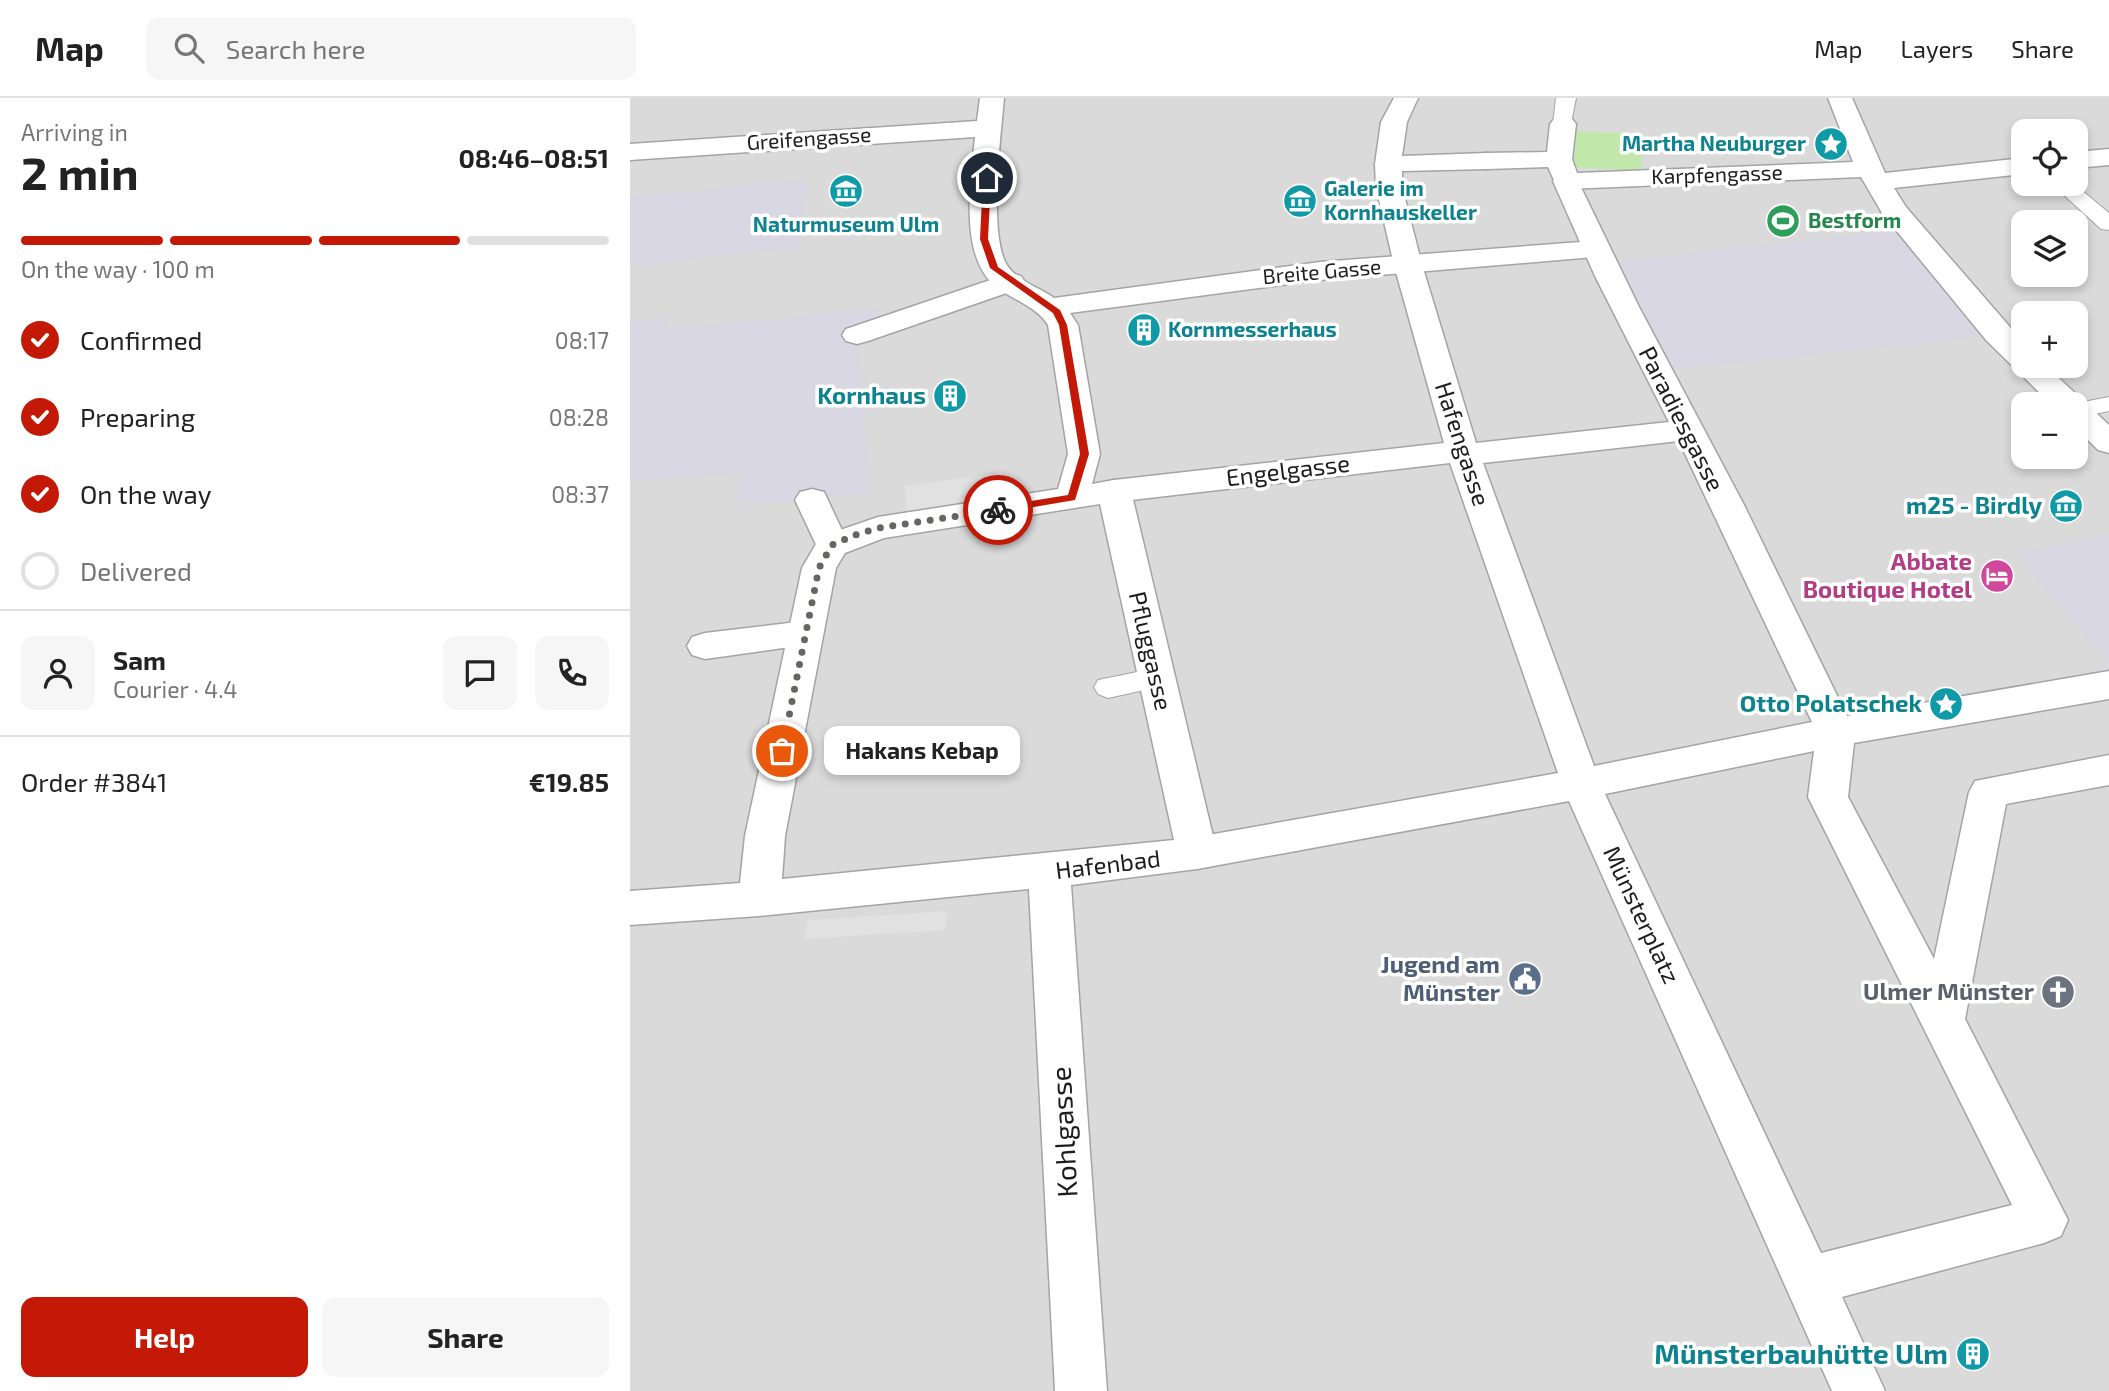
<!DOCTYPE html>
<meta charset="utf-8">
<style>
:root{--surface:#fff;--page:#f6f6f6;--text:#222;--muted:#767676;--line:#e0e0e0;--accent:#c31906}
body{margin:0;font-family:"Exo 2",sans-serif;background:var(--page);color:var(--text);height:100vh;display:flex;flex-direction:column;font-size:26px;white-space:nowrap}
*{box-sizing:border-box;margin:0}
p{font-size:23px;color:var(--muted)}
.icon{flex:none;width:38px;height:38px;fill:none;stroke:currentColor;stroke-width:2;stroke-linecap:round;stroke-linejoin:round}
.map{position:relative;flex:1;overflow:hidden}
.drawer{display:flex;flex-direction:column;background:var(--surface);width:630px}
.drawer>*{flex:none}
.controls{position:absolute;left:1381px;top:21px;display:grid;gap:14px}
.controls a{display:grid;place-items:center;width:77px;height:77px;border-radius:14px;background:var(--surface);box-shadow:0 4px 10px #0003;font-size:35px}
.pin{position:absolute;display:grid;place-items:center;width:60px;height:60px;color:#fff;margin:-30px;border:4px solid #fff;border-radius:50%;box-shadow:0 2px 7px #0007}
.courier{position:absolute;display:grid;place-items:center;width:70px;height:70px;margin:-35px;border:5px solid #c31906;border-radius:50%;background:#fff;color:#222;box-shadow:0 2px 9px #0007}
.bubble{position:absolute;height:49px;border-radius:14px;background:var(--surface);box-shadow:0 4px 10px #0003;font-size:23px;font-weight:700;line-height:49px;text-align:center}
.headline em{font-style:normal;font-weight:700}
.headline div{display:flex;flex-direction:column-reverse}
.headline{display:flex;align-items:center;justify-content:space-between;height:119px;padding:0 21px}
h1{font-size:46px;font-weight:700;line-height:52px}
.bar{display:grid;grid-template-columns:repeat(4,1fr);gap:10px 7px;align-content:center;height:84px;padding:0 21px}
.bar i{height:9px;border-radius:5px;background:var(--line)}
.bar .on{background:var(--accent)}
.bar p{grid-column:span 4}
.line{display:flex;align-items:center;gap:18px;padding:0 21px;border-top:2px solid var(--line)}
.line div{flex:1}
.round{display:grid;place-items:center;flex:none;width:74px;height:74px;border-radius:14px;background:var(--page)}
ol{padding:0 21px;list-style:none}
li{display:flex;align-items:center;gap:21px;height:77px}
li p{margin-inline-start:auto}
li .icon{padding:7px;border-radius:50%;background:var(--accent);color:#fff;stroke-width:4}
li:last-child{color:var(--muted)}
li i{width:38px;height:38px;border:4px solid var(--line);border-radius:50%}
.action{display:flex;gap:14px;margin-top:auto;padding:14px 21px}
.action a{flex:1;height:80px;border-radius:14px;background:var(--accent);color:#fff;font-size:28px;font-weight:700;line-height:80px;text-align:center}
.action a+a{background:var(--page);color:var(--text)}
header{display:flex;align-items:center;gap:42px;box-sizing:border-box;height:98px;padding:0 35px;background:var(--surface);border-bottom:2px solid var(--line)}
header strong{font-size:33px}
nav{display:flex;gap:38px;margin-inline-start:auto;font-size:24px}
.search{width:490px;height:63px;background:var(--page);display:flex;align-items:center;gap:18px;box-sizing:border-box;padding:0 24px;border-radius:14px;color:var(--muted);font-size:26px}
main{display:flex;flex:1;min-height:0}
.map>svg:first-child{display:block}
.residential{fill:#dbdada;fill-rule:evenodd}
.grass{fill:#c2e7aa}
.parking{fill:#e1e1e1}
.plaza{fill:#d8d7e3}
.lines{fill:none;stroke-linecap:round;stroke-linejoin:round}
.service-casing{stroke:#a4a4a4;stroke-width:2}
.pedestrian-casing{stroke:#a4a4a4;stroke-width:3}
.minor-casing{stroke:#a4a4a4;stroke-width:3}
.service{fill:#fff;fill-rule:evenodd}
.pedestrian{fill:#fff;fill-rule:evenodd}
.minor{fill:#fff;fill-rule:evenodd}
.route{fill:#c31906}
.done{stroke:#666562;stroke-width:7;stroke-dasharray:0 12.6}
.labels{text-anchor:middle;stroke-width:7;stroke-linejoin:round;paint-order:stroke}
.far-street-label{font-size:21px;fill:#1d1d1d;stroke:#fff}
.far-culture-label{font-size:21px;font-weight:bold;fill:#0d838f;stroke:#fff;text-anchor:start}
.far-leisure-label{font-size:21px;font-weight:bold;fill:#27864d;stroke:#fff;text-anchor:start}
.culture-label{font-size:24px;font-weight:bold;fill:#0d838f;stroke:#fff;text-anchor:end}
.street-label{font-size:24px;fill:#1d1d1d;stroke:#fff}
.hotel-label{font-size:24px;font-weight:bold;fill:#b23c85;stroke:#fff;text-anchor:end}
.service-label{font-size:24px;font-weight:bold;fill:#4e5e75;stroke:#fff;text-anchor:end}
.worship-label{font-size:24px;font-weight:bold;fill:#5b616d;stroke:#fff;text-anchor:end}
.near-street-label{font-size:28px;fill:#1d1d1d;stroke:#fff}
.near-culture-label{font-size:28px;font-weight:bold;fill:#0d838f;stroke:#fff;text-anchor:end}
</style>
<header>
<strong>Map</strong>
<div class="search"><svg class="icon" aria-label="search" viewBox="0 0 24 24"><circle cx="10" cy="10" r="6"/><path d="M15 15l6 6"/></svg>Search here</div>
<nav><a>Map</a><a>Layers</a><a>Share</a></nav>
</header>
<main>
<section class="drawer">
<div class="headline"><div><h1>2 min</h1><p>Arriving in</p></div><em>08:46–08:51</em></div>
<div class="bar"><i class="on"></i><i class="on"></i><i class="on"></i><i></i><p>On the way · 100 m</p></div>
<ol>
<li><svg class="icon" aria-label="check" viewBox="0 0 24 24"><path d="M5 12l5 5 9-10"/></svg>Confirmed<p>08:17</p></li>
<li><svg class="icon" aria-label="check" viewBox="0 0 24 24"><path d="M5 12l5 5 9-10"/></svg>Preparing<p>08:28</p></li>
<li><svg class="icon" aria-label="check" viewBox="0 0 24 24"><path d="M5 12l5 5 9-10"/></svg>On the way<p>08:37</p></li>
<li><i></i>Delivered</li>
</ol>
<div class="line" style="height:126px"><a class="round"><svg class="icon" aria-label="person" viewBox="0 0 24 24"><circle cx="12" cy="8" r="4"/><path d="M4 21q1-7 8-7t8 7"/></svg></a><div><b>Sam</b><p>Courier · 4.4</p></div><a class="round"><svg class="icon" aria-label="chat" viewBox="0 0 24 24"><path d="M4 5h16v11H9l-5 4z"/></svg></a><a class="round"><svg class="icon" aria-label="phone" viewBox="0 0 24 24"><path d="M5 4h4l2 5-3 2q2 4 5 5l2-3 5 2v4C11 20 4 13 5 4z"/></svg></a></div>
<div class="line" style="height:91px"><div>Order #3841</div><b>€19.85</b></div>
<div class="action"><a>Help</a><a>Share</a></div>
</section>
<div class="map">
<svg width="1479" height="1293" viewBox="0 0 1479 1293">
<rect width="100%" height="100%" fill="#eeebe3"/>
<path class="residential" d="M 0,0 L 1479,0 L 1479,1293 L 0,1293 ZM 1393,33 L 1446,33 L 1446,86 L 1393,86 ZM 1393,124 L 1446,124 L 1446,177 L 1393,177 ZM 1393,215 L 1446,215 L 1446,268 L 1393,268 ZM 1393,306 L 1446,306 L 1446,359 L 1393,359 Z"/>
<path class="grass" d="M 941,33 L 1011,36 L 1012,73 L 939,69 Z"/>
<path class="parking" d="M 372,375 L 375,400 L 276,414 L 275,388 Z
M 317,813 L 315,832 L 174,841 L 178,822 Z"/>
<path class="plaza" d="M 175,82 L 169,149 L 0,167 L 0,100 Z
M 1269,133 L 1354,238 L 1040,271 L 982,164 Z
M 252,211 L 227,237 L 239,395 L 182,402 L 108,404 L 109,375 L 0,383 L 0,224 L 38,220 L 36,232 Z
M 1479,438 L 1479,566 L 1387,456 Z"/>
<g class="lines">
<g class="service-casing">
<path id="service" d="M 926,0 L 946,0 L 940,30 L 933,32 L 923,26 Z
M 1422,86 L 1444,86 L 1479,115 L 1479,132 L 1471,131 Z
M 1479,299 L 1479,313 L 1446,320 L 1446,306 L 1443,306 Z
M 527,570 L 537,573 L 541,580 L 537,587 L 478,600 L 468,596 L 464,589 L 468,582 Z"/>
</g>
<g class="pedestrian-casing">
<path id="pedestrian" d="M 764,0 L 788,0 L 777,24 L 772,58 L 857,55 L 866,57 L 870,63 L 866,69 L 857,71 L 772,73 L 772,89 L 792,167 L 846,345 L 1039,324 L 965,178 L 923,83 L 927,77 L 936,75 L 945,77 L 1009,209 L 1114,407 L 1217,618 L 1479,573 L 1479,601 L 1224,645 L 1218,699 L 1304,861 L 1339,694 L 1345,683 L 1479,657 L 1479,687 L 1376,706 L 1335,921 L 1438,1122 L 1431,1138 L 1414,1145 L 1212,1199 L 1255,1293 L 1202,1293 L 939,703 L 567,771 L 553,767 L 547,755 L 553,743 L 567,739 L 928,675 L 820,365 L 484,404 L 472,401 L 467,393 L 472,385 L 484,382 L 814,345 L 764,167 L 746,89 L 745,66 L 751,24 ZM 1049,343 L 1182,624 L 964,668 L 853,365 ZM 1184,653 L 1178,699 L 1382,1107 L 1191,1155 L 975,696 Z
M 1265,106 L 1275,108 L 1393,244 L 1393,268 L 1416,268 L 1479,327 L 1479,355 L 1468,352 L 1446,330 L 1446,306 L 1421,306 L 1356,242 L 1251,114 L 1255,108 Z
M 381,175 L 391,178 L 395,184 L 391,190 L 238,243 L 227,246 L 216,243 L 212,237 L 216,231 Z
M 182,391 L 194,394 L 219,447 L 214,455 L 202,459 L 190,455 L 165,402 L 170,394 Z
M 175,523 L 188,527 L 193,536 L 188,545 L 75,561 L 62,557 L 57,548 L 62,539 L 75,535 Z"/>
</g>
<g class="minor-casing">
<path id="minor" d="M 350,0 L 374,0 C 371,36 357,143 379,170 C 390,184 410,190 424,200 L 690,164 L 964,143 L 974,145 L 978,151 L 974,157 L 964,159 L 690,182 L 440,215 L 448,227 L 470,356 L 462,386 L 484,382 L 496,385 L 501,393 L 587,755 L 581,767 L 567,771 L 441,787 L 477,1293 L 425,1293 L 399,791 L 129,818 L 0,827 L 0,793 L 110,785 L 115,738 L 172,470 L 190,439 L 248,419 L 428,391 L 438,356 L 418,227 C 406,208 383,202 366,189 C 328,158 341,82 345,39 L 0,62 L 0,46 L 347,23 ZM 470,406 L 544,742 L 152,781 L 155,738 L 206,470 L 215,455 L 254,440 Z
M 1198,0 L 1222,0 L 1255,75 L 1393,60 L 1393,76 L 1264,90 L 1279,114 L 1275,120 L 1265,122 L 1255,120 L 1231,79 L 936,91 L 927,89 L 918,69 L 857,71 L 848,69 L 844,63 L 848,57 L 857,55 L 917,54 L 920,26 L 924,21 L 933,18 L 942,21 L 946,26 L 942,61 L 947,75 L 1223,64 Z
M 1479,51 L 1479,67 L 1446,70 L 1446,54 Z"/>
</g>
<use href="#service" class="service"/>
<use href="#pedestrian" class="pedestrian"/>
<use href="#minor" class="minor"/>
</g>
<path class="route" d="M 357,78 L 361,80 L 358,141 L 368,169 L 430,212 L 437,227 L 459,356 L 445,402 L 368,415 L 363,412 L 365,409 L 438,397 L 450,356 L 429,227 L 423,215 L 360,170 L 350,141 L 353,80 Z"/>
<g class="lines">
<path class="done" d="M 152,653 L 189,470 L 202,447 L 225,437 L 248,430 L 368,412"/>
</g>
<defs>
<g id="sight-disc" transform="scale(1.75)"><circle r="9.5" fill="#0f9aa8" stroke="#fff"/><path d="M0-6L1.8-2.2L6-1.7L2.9 1.2L3.7 5.4L0 3.3L-3.7 5.4L-2.9 1.2L-6-1.7L-1.8-2.2Z" fill="#fff"/></g>
<g id="museum-disc" transform="scale(1.75)"><circle r="9.5" fill="#0f9aa8" stroke="#fff"/><path d="M0-6L6-3V-2H-6V-3ZM-5-1h2V3h-2ZM-1-1h2V3h-2ZM3-1h2V3H3ZM-6 4H6V6H-6Z" fill="#fff"/></g>
<g id="stadium-disc" transform="scale(1.75)"><circle r="9.5" fill="#2e9e5b" stroke="#fff"/><path d="M0-5a6.5 5 0 1 0 0 10a6.5 5 0 1 0 0-10ZM-3.5-1.8h7v3.6h-7Z" fill="#fff"/></g>
<g id="building-disc" transform="scale(1.75)"><circle r="9.5" fill="#0f9aa8" stroke="#fff"/><path d="M-4-6H4V6H1V3H-1V6H-4ZM-2.5-4.3h1.7v1.8h-1.7ZM.8-4.3h1.7v1.8H.8ZM-2.5-1h1.7V.8h-1.7ZM.8-1h1.7V.8H.8Z" fill="#fff"/></g>
<g id="hotel-disc" transform="scale(1.75)"><circle r="9.5" fill="#d1479c" stroke="#fff"/><path d="M-6-4.5h1.5V1H6V5H4.5V3h-9V5H-6ZM-4 0a1.8 1.8 0 1 1 3.6 0ZM.5 0V-2.5h3Q6-2.5 6 0Z" fill="#fff"/></g>
<g id="civic-disc" transform="scale(1.75)"><circle r="9.5" fill="#5c6f8a" stroke="#fff"/><path d="M-.6-6.5H3V-4.5H.6V-3L4-1V1h2V6H-6V1h2V-1L-.6-3ZM-1.2 2.5V6h2.4V2.5Z" fill="#fff"/></g>
<g id="church-disc" transform="scale(1.75)"><circle r="9.5" fill="#6b7280" stroke="#fff"/><path d="M-1.2-6h2.4v3.5h3.3v2.4h-3.3V6h-2.4V-.1h-3.3v-2.4h3.3Z" fill="#fff"/></g>
</defs>
<g fill-rule="evenodd">
<use href="#sight-disc" x="1201" y="46"/>
<use href="#museum-disc" x="216" y="93"/>
<use href="#museum-disc" x="670" y="103"/>
<use href="#stadium-disc" x="1153" y="123"/>
<use href="#building-disc" x="514" y="232"/>
<use href="#building-disc" x="320" y="298"/>
<use href="#museum-disc" x="1436" y="408"/>
<use href="#hotel-disc" x="1367" y="478"/>
<use href="#sight-disc" x="1316" y="606"/>
<use href="#civic-disc" x="895" y="881"/>
<use href="#church-disc" x="1428" y="894"/>
<use href="#building-disc" x="1343" y="1256"/>
</g>
<g class="labels">
<g class="far-street-label">
<text transform="translate(179 41) rotate(-4)" y="7">Greifengasse</text>
<text transform="translate(1087 77) rotate(-2)" y="7">Karpfengasse</text>
<text transform="translate(692 174) rotate(-5)" y="7">Breite Gasse</text>
</g>
<g class="far-culture-label">
<text x="1176" y="53" text-anchor="end">Martha Neuburger</text>
<text x="694" y="98">Galerie im<tspan x="694" dy="24">Kornhauskeller</tspan></text>
<text x="216" y="134" text-anchor="middle">Naturmuseum Ulm</text>
<text x="538" y="239">Kornmesserhaus</text>
</g>
<g class="far-leisure-label">
<text x="1178" y="130">Bestform</text>
</g>
<g class="culture-label">
<text x="296" y="306">Kornhaus</text>
<text x="1412" y="416">m25 - Birdly</text>
<text x="1292" y="614">Otto Polatschek</text>
</g>
<g class="street-label">
<text transform="translate(1051 321) rotate(63)" y="8">Paradiesgasse</text>
<text transform="translate(832 346) rotate(72)" y="8">Hafengasse</text>
<text transform="translate(658 373) rotate(-7)" y="8">Engelgasse</text>
<text transform="translate(520 553) rotate(77)" y="8">Pfluggasse</text>
<text transform="translate(478 767) rotate(-7)" y="8">Hafenbad</text>
<text transform="translate(1011 817) rotate(65)" y="8">Münsterplatz</text>
</g>
<g class="hotel-label">
<text x="1342" y="472">Abbate<tspan x="1342" dy="28">Boutique Hotel</tspan></text>
</g>
<g class="service-label">
<text x="870" y="875">Jugend am<tspan x="870" dy="28">Münster</tspan></text>
</g>
<g class="worship-label">
<text x="1404" y="902">Ulmer Münster</text>
</g>
<g class="near-street-label">
<text transform="translate(434 1034) rotate(-93)" y="10">Kohlgasse</text>
</g>
<g class="near-culture-label">
<text x="1318" y="1266">Münsterbauhütte Ulm</text>
</g>
</g>
</svg>
<div class="controls">
<a><svg class="icon" aria-label="locate" viewBox="0 0 24 24"><circle cx="12" cy="12" r="6"/><path d="M12 2v4M12 18v4M2 12h4M18 12h4"/></svg></a>
<a><svg class="icon" aria-label="layers" viewBox="0 0 24 24"><path d="M12 4l9 5-9 5-9-5zM3 14l9 5 9-5"/></svg></a>
<a>+</a>
<a>−</a>
</div>
<div class="pin" style="left:152px;top:653px;background:#ea580c"><svg class="icon" aria-label="bag" viewBox="0 0 24 24"><path d="M5 8h14l-1 12H6zM9 8a3 3 0 0 1 6 0"/></svg></div>
<div class="pin" style="left:357px;top:80px;background:#1f2937"><svg class="icon" aria-label="home" viewBox="0 0 24 24"><path d="M3 11l9-7 9 7M6 9v11h12V9"/></svg></div>
<div class="courier" style="left:368px;top:412px"><svg class="icon" aria-label="bike" viewBox="0 0 24 24"><circle cx="6" cy="16" r="4"/><circle cx="18" cy="16" r="4"/><path d="M6 16l4-8h5l3 8M10 8l3 8H6M13 5h3"/></svg></div>
<div class="bubble" style="left:194px;top:628px;width:196px">Hakans Kebap</div>
</div>
</main>
